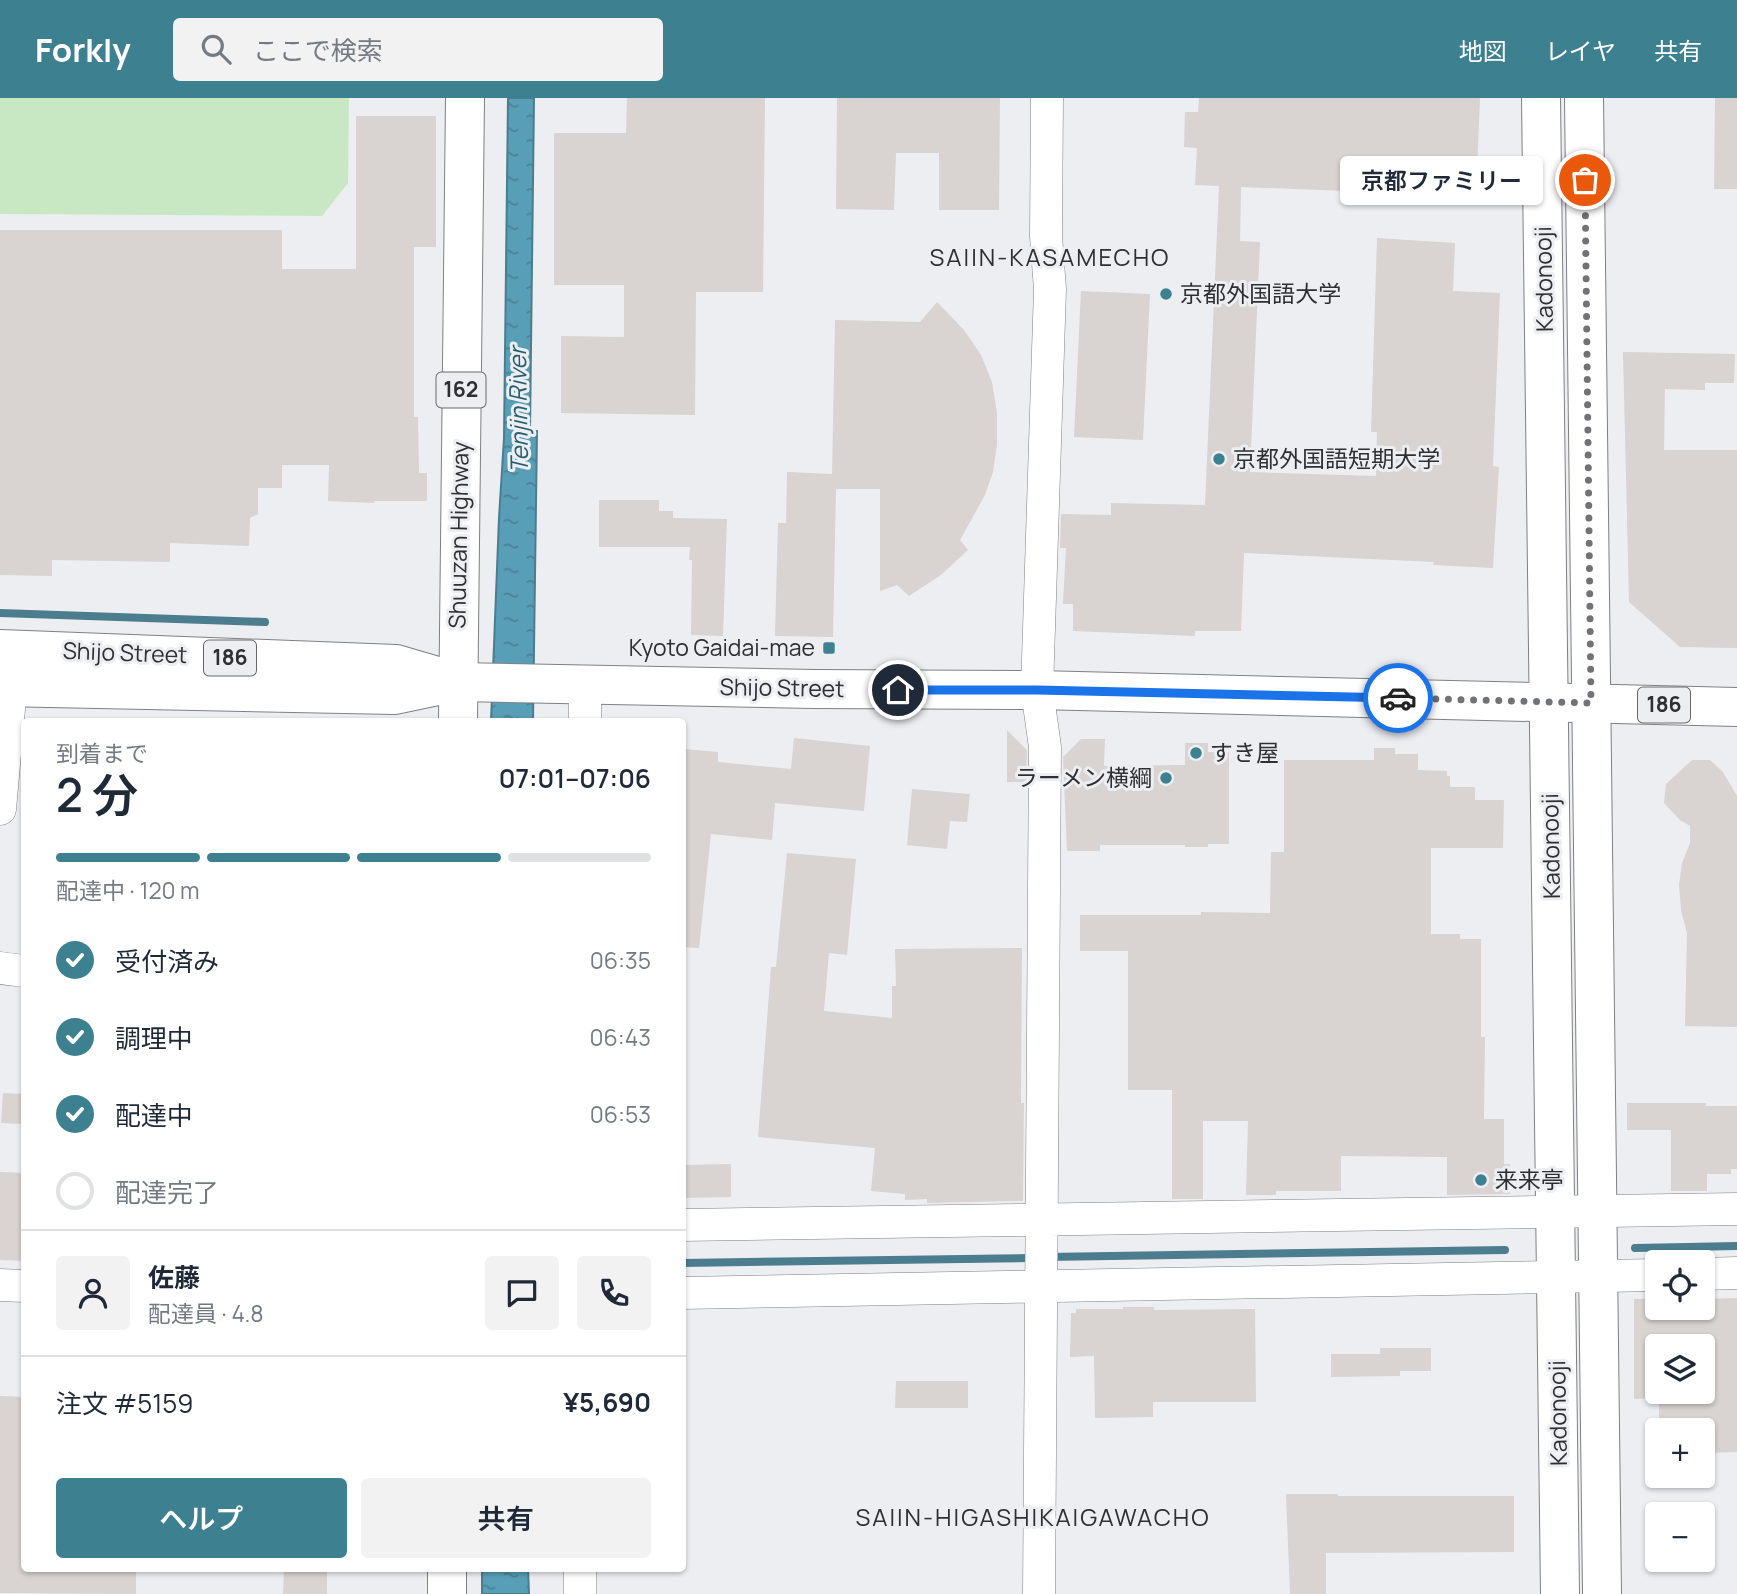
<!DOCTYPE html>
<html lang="ja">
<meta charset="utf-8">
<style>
:root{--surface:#fff;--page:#f2f2f3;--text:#1f2937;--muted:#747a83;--line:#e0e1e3;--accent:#3d8090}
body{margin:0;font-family:Manrope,"Noto Sans JP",sans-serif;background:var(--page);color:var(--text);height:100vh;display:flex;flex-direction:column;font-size:26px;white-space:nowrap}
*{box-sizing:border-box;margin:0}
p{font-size:23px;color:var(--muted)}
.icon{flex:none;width:38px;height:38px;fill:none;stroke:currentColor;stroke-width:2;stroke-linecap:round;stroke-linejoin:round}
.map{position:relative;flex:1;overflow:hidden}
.sheet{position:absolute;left:21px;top:620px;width:665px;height:854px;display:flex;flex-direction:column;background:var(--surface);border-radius:7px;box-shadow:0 2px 5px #0004}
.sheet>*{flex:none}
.buttons{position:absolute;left:1645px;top:1152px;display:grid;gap:14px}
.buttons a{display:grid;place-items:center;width:70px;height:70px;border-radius:7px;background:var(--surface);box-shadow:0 2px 5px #0004;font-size:35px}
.pin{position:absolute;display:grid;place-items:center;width:60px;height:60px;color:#fff;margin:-30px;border:4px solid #fff;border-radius:50%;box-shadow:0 2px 7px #0007}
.courier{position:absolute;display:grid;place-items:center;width:70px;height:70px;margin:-35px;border:5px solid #1a73e8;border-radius:50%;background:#fff;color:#222;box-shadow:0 2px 9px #0007}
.bubble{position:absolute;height:49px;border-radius:7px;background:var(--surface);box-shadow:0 2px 5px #0004;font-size:23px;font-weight:600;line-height:49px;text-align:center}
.head em{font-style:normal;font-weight:600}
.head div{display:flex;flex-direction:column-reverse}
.head{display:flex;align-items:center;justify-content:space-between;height:119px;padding:0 35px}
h1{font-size:46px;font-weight:600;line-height:52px}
.bar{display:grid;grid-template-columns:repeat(4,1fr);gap:10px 7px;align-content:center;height:84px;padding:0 35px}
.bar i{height:9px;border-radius:5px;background:var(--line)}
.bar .active{background:var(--accent)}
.bar p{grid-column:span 4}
.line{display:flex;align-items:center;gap:18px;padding:0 35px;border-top:2px solid var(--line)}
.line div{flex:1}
.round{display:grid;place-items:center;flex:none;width:74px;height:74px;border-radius:7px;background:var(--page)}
ol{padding:0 35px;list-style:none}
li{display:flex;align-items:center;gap:21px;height:77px}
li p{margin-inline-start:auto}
li .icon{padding:7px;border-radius:50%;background:var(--accent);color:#fff;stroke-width:4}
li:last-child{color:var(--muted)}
li i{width:38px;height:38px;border:4px solid var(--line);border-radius:50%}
.cta{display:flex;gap:14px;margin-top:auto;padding:14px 35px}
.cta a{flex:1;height:80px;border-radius:7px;background:var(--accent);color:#fff;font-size:28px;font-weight:600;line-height:80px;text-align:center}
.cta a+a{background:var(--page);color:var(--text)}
header{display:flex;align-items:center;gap:42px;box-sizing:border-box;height:98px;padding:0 35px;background:var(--accent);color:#fff}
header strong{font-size:33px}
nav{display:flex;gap:38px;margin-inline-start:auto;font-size:24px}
.search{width:490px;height:63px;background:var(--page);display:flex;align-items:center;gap:18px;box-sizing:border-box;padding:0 24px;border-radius:7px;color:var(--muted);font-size:26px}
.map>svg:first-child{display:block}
.garden{fill:#c8e8c4}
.water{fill:url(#water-ripples);stroke:#4c7d8f;stroke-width:2}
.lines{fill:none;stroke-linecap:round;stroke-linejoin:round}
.stream{stroke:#4c7d8f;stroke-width:8}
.building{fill:#d9d3d2}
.minor-casing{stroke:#7e8084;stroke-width:33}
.tertiary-casing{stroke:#7e8084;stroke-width:40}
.primary-casing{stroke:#7e8084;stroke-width:40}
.trunk-casing{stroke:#7e8084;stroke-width:40}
.minor{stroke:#fff;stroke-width:32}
.tertiary{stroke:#fff;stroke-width:38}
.primary{stroke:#fff;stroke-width:38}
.trunk{stroke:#fff;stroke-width:38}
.done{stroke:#717275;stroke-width:7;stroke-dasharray:0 12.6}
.route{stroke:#1a73e8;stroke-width:9}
.poi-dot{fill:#3d8090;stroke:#eceef2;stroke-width:2.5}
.labels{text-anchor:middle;stroke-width:6;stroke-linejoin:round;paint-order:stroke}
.shield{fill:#eceef2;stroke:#68686b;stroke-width:2}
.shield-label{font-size:21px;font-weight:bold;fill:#2f2f31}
.street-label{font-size:23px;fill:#2f2f31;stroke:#eceef2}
.poi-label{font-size:23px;fill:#2f2f31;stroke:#eceef2;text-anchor:start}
.neighbourhood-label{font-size:24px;letter-spacing:2px;fill:#2f2f31;stroke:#eceef2}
.water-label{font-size:24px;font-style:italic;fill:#265f71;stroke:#eceef2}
</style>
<header>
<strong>Forkly</strong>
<div class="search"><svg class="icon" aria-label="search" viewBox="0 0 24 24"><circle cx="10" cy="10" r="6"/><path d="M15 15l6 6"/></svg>ここで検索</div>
<nav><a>地図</a><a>レイヤ</a><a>共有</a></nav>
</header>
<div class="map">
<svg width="1737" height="1496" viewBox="0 0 1737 1496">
<defs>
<pattern id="water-ripples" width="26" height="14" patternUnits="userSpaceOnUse" patternTransform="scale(1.75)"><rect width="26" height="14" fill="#589eb7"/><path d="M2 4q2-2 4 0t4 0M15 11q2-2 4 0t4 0" fill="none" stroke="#498195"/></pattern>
</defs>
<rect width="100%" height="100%" fill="#eceef2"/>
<path class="garden" d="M 0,0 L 349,0 L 348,85 L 322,118 L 0,116 Z"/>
<path class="water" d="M 508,0 L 534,0 L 530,332 L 537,333 L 533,623 L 491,623 L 499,420 L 504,340 Z
M 482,1470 L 528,1470 L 529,1496 L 482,1496 Z"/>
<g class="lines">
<path class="stream" d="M 0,515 L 265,524
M 1635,1150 L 1737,1148
M 1046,1159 L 1505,1152
M 682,1165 L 1033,1160"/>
</g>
<path class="building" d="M 627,0 L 765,0 L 763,194 L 696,194 L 695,317 L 561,315 L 561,238 L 624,239 L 624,187 L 554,187 L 554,35 L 626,35 Z
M 837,0 L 1000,0 L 999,112 L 939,112 L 939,55 L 896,55 L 894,112 L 836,111 Z
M 1199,0 L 1480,0 L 1476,98 L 1241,89 L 1240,143 L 1260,144 L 1250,374 L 1376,378 L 1377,334 L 1371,334 L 1377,140 L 1455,145 L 1453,193 L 1500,195 L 1493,368 L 1499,369 L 1493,470 L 1433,467 L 1434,464 L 1244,455 L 1241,533 L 1195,533 L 1195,538 L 1073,533 L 1073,506 L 1063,506 L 1066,450 L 1060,450 L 1061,416 L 1111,417 L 1111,405 L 1205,407 L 1219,88 L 1195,87 L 1197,50 L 1184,49 L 1185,14 L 1198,14 Z
M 1715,0 L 1737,0 L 1737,91 L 1714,91 Z
M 356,18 L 436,18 L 436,149 L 414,149 L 414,319 L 418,319 L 419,375 L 427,375 L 427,403 L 374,403 L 374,405 L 328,403 L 329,367 L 282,367 L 282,390 L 258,390 L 258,416 L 250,420 L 249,448 L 170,445 L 170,464 L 52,462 L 52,478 L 0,477 L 0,132 L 282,132 L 282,171 L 356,171 Z
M 1081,193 L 1150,196 L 1143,342 L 1074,339 Z
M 937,204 L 964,232 L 981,257 L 992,284 L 997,315 L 997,346 L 993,374 L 985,397 L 960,442 L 968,452 L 941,477 L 909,498 L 897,487 L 880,493 L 880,391 L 836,391 L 833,539 L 775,538 L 778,425 L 786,425 L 787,374 L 832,376 L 835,222 L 920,224 Z
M 1623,254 L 1735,256 L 1734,285 L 1705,285 L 1705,292 L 1665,291 L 1664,352 L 1737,352 L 1737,550 L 1680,549 L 1629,504 Z
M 599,402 L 659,402 L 659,413 L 673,413 L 673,420 L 727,421 L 723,538 L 691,537 L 692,462 L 689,462 L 690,449 L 599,449 Z
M 1007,632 L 1027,652 L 1026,684 L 1007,684 Z
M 794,640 L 870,648 L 864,713 L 775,705 L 772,742 L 711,736 L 699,850 L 682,849 L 684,651 L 718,654 L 718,664 L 791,671 Z
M 1081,641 L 1105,641 L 1104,668 L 1185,667 L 1185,645 L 1208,645 L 1208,654 L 1229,654 L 1229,746 L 1208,746 L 1208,749 L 1185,749 L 1185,747 L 1100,747 L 1100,753 L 1067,753 L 1063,659 Z
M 1374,650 L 1395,650 L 1395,656 L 1418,656 L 1418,672 L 1447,673 L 1447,678 L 1450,678 L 1450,689 L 1475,689 L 1475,702 L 1504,702 L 1503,750 L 1431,750 L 1431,836 L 1460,836 L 1460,841 L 1481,841 L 1481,939 L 1485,939 L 1484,1021 L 1504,1021 L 1504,1066 L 1510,1066 L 1510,1096 L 1447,1097 L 1447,1059 L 1341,1058 L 1341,1093 L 1276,1093 L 1276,1097 L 1246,1097 L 1248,1023 L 1203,1023 L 1203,1101 L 1172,1101 L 1172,992 L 1128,992 L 1128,853 L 1080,853 L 1080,817 L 1201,817 L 1201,814 L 1270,815 L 1271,754 L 1284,754 L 1284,662 L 1374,662 Z
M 1692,662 L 1710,662 L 1723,674 L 1737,698 L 1737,929 L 1685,928 L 1687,835 L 1681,812 L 1679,787 L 1682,765 L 1690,745 L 1690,728 L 1680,722 L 1664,705 L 1666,686 Z
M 912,691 L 970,696 L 967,724 L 950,723 L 947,751 L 907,747 Z
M 787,755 L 856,761 L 847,857 L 829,855 L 824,913 L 892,920 L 892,888 L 896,888 L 895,851 L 1022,850 L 1021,1005 L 1024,1005 L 1023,1103 L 927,1105 L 927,1101 L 905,1102 L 905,1096 L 871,1093 L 875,1050 L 758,1039 L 771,869 L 776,869 Z
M 3,995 L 24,996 L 24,1026 L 1,1025 Z
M 1627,1005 L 1706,1005 L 1706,1008 L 1737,1008 L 1737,1071 L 1731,1071 L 1731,1076 L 1707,1076 L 1707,1093 L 1671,1093 L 1671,1032 L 1627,1032 Z
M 731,1066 L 731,1099 L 684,1100 L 684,1067 Z
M 0,1074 L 24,1075 L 24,1163 L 0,1162 Z
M 1737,1200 L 1737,1354 L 1703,1355 L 1703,1332 L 1696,1332 L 1696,1326 L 1659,1327 L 1659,1293 L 1703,1293 L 1703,1248 L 1657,1248 L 1657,1300 L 1634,1301 L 1634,1201 L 1657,1201 L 1657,1209 L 1703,1209 L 1703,1201 Z
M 1123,1209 L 1154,1209 L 1154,1212 L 1255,1211 L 1256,1304 L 1153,1304 L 1153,1319 L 1095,1320 L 1094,1258 L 1070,1259 L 1071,1215 L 1076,1215 L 1076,1211 L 1123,1211 Z
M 1380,1250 L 1431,1250 L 1431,1273 L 1400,1273 L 1400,1278 L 1331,1279 L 1331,1256 L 1380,1256 Z
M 896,1283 L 968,1283 L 968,1310 L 895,1310 Z
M 0,1298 L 24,1299 L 24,1470 L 136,1470 L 136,1496 L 0,1495 Z
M 1286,1396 L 1338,1396 L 1338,1398 L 1514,1398 L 1514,1454 L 1326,1455 L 1326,1496 L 1290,1496 Z
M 284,1470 L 327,1470 L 327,1496 L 283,1496 Z"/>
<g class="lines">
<g class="minor-casing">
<path id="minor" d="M 585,623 L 585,586
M 0,711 L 13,566
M 0,870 L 24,873
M 682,1127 L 1737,1111
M 1703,1176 L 1737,1175
M 0,1187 L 24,1188
M 682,1195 L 1657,1177
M 580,1496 L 580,1470
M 1039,1496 L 1045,649 L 1037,592 L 1050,191 L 1046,138 L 1047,0"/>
</g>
<g class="tertiary-casing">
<path id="tertiary" d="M 1541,0 L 1560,1496
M 1584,0 L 1602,1496"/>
</g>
<g class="primary-casing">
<path id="primary" d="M 0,551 L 396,566 L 454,583
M 0,589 L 395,597 L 457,584 L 814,591 L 1037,592 L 1737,609"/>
</g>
<g class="trunk-casing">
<path id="trunk" d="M 458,623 L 465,0
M 447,1496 L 447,1470"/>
</g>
<use href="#minor" class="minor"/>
<use href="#tertiary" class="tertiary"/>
<use href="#primary" class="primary"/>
<use href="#trunk" class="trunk"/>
</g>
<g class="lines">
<path class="done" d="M 1398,600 L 1591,605 L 1585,82"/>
<path class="route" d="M 898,592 L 1037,592 L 1398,600"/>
</g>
<g class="poi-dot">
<circle cx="1166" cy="196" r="7"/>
<circle cx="1219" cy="361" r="7"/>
<rect x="822" y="543" width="14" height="14" rx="3.5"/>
<circle cx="1196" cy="655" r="7"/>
<circle cx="1166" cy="680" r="7"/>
<circle cx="1481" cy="1082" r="7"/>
</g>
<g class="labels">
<g class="shield">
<rect x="436.5" y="274.5" width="49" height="35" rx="5"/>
<rect x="204" y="542.5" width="52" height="35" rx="5"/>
<rect x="1638" y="589.5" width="52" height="35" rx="5"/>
</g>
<g class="shield-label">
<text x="461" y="299">162</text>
<text x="230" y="567">186</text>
<text x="1664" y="614">186</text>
</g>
<g class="street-label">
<text transform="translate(1544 181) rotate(-91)" y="8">Kadonooji</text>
<text transform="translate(459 437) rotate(-89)" y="8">Shuuzan Highway</text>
<text transform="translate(125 555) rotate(2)" y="8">Shijo Street</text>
<text transform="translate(782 590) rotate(1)" y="8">Shijo Street</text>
<text transform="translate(1551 748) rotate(-91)" y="8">Kadonooji</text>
<text transform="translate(1558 1315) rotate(-91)" y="8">Kadonooji</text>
</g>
<g class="poi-label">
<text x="1180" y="204">京都外国語大学</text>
<text x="1233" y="369">京都外国語短期大学</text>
<text x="815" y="558" text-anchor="end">Kyoto Gaidai-mae</text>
<text x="1210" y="663">すき屋</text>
<text x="1152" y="688" text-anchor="end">ラーメン横綱</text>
<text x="1495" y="1090">来来亭</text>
</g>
<g class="neighbourhood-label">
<text x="1050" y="168">SAIIN-KASAMECHO</text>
<text x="1033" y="1428">SAIIN-HIGASHIKAIGAWACHO</text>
</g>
<g class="water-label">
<text transform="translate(519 312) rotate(-91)" y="8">Tenjin River</text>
</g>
</g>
</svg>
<div class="buttons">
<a><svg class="icon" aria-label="locate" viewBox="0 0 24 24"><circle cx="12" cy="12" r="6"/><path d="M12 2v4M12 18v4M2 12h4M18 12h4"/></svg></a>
<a><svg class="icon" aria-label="layers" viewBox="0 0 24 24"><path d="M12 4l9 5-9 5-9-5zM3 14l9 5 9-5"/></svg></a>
<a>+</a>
<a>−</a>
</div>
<div class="pin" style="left:1585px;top:82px;background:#ea580c"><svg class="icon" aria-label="bag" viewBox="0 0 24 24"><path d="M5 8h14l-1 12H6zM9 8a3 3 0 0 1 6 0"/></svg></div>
<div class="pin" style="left:898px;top:592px;background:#1f2937"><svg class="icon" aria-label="home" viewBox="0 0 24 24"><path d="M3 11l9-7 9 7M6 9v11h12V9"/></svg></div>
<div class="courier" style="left:1398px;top:600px"><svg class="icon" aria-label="car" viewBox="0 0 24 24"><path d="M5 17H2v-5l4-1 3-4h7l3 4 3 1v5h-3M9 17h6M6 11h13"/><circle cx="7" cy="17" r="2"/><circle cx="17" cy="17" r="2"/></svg></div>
<div class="bubble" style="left:1340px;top:58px;width:203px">京都ファミリー</div>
<section class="sheet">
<div class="head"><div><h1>2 分</h1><p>到着まで</p></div><em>07:01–07:06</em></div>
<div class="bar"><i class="active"></i><i class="active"></i><i class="active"></i><i></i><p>配達中 · 120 m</p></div>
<ol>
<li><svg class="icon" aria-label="check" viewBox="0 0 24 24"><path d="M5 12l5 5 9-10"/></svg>受付済み<p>06:35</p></li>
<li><svg class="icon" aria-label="check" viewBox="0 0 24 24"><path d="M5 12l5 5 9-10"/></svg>調理中<p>06:43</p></li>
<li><svg class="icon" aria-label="check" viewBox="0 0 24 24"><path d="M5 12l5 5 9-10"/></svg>配達中<p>06:53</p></li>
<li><i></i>配達完了</li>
</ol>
<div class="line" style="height:126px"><a class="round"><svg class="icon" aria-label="person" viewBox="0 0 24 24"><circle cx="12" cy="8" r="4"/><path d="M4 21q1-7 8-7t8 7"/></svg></a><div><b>佐藤</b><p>配達員 · 4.8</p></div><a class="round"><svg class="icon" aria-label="chat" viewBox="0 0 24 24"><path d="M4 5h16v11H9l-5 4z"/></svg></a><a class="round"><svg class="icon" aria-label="phone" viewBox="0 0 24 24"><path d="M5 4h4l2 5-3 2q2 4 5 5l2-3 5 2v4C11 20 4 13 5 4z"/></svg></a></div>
<div class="line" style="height:91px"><div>注文 #5159</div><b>¥5,690</b></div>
<div class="cta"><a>ヘルプ</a><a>共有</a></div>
</section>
</div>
